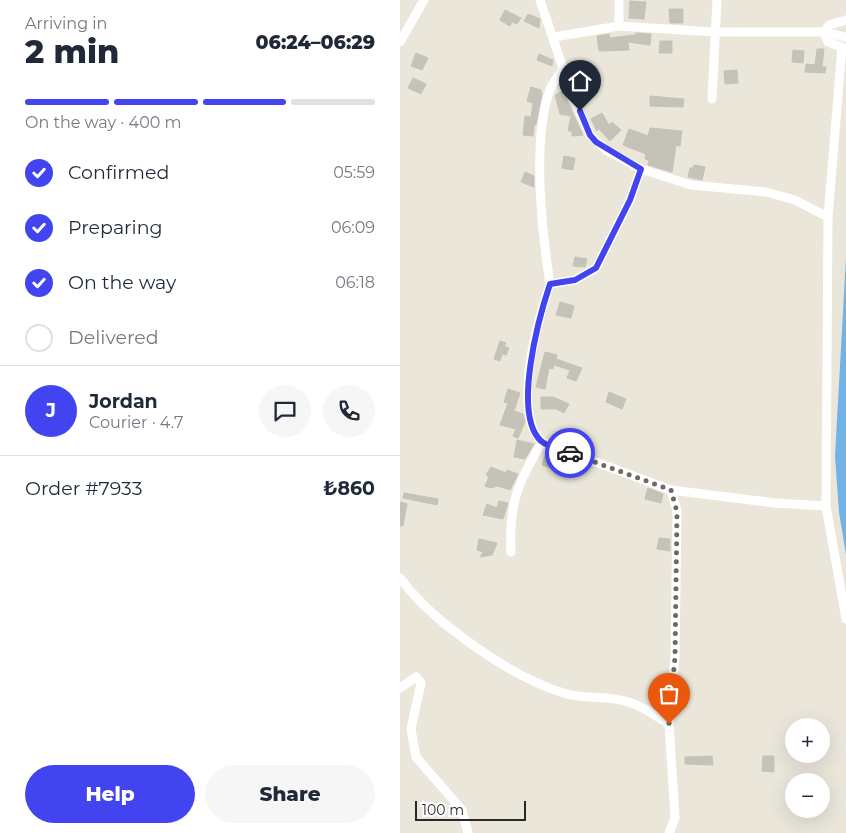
<!DOCTYPE html>
<meta charset="utf-8">
<style>
:root{--surface:#fff;--page:#f6f6f7;--text:#1f2937;--muted:#747a83;--line:#e0e1e3;--accent:#4244ef}
body{margin:0;font-family:Montserrat,sans-serif;background:var(--page);color:var(--text);height:100vh;display:flex;flex-direction:column;font-size:19px;white-space:nowrap}
*{box-sizing:border-box;margin:0}
p{font-size:16px;color:var(--muted)}
.icon{flex:none;width:28px;height:28px;fill:none;stroke:currentColor;stroke-width:2;stroke-linecap:round;stroke-linejoin:round}
.map{position:relative;flex:1;overflow:hidden}
.details{display:flex;flex-direction:column;background:var(--surface);width:400px}
.details>*{flex:none}
.tools{position:absolute;left:385px;top:718px;display:grid;gap:10px}
.tools a{display:grid;place-items:center;width:45px;height:45px;border-radius:50%;background:var(--surface);box-shadow:0 5px 20px #0002;font-size:25px}
.scale{position:absolute;left:15px;bottom:12px;width:111px;box-sizing:border-box;padding-left:5px;border:2px solid #282828;border-top:0;font-size:14px;line-height:18px;white-space:nowrap;color:#282828;-webkit-text-stroke:4px #fff;paint-order:stroke}
.pin{position:absolute;display:grid;place-items:center;width:42px;height:42px;color:#fff;margin:-51px -21px;border-radius:50% 50% 50% 0;rotate:-45deg;box-shadow:0 0 5px #0007}
.pin .icon{rotate:45deg}
.courier{position:absolute;display:grid;place-items:center;width:50px;height:50px;margin:-25px;border:4px solid #4244ef;border-radius:50%;background:#fff;color:#222;box-shadow:0 1px 6px #0007}
.overview em{font-style:normal;font-weight:800}
.overview div{display:flex;flex-direction:column-reverse}
.overview{display:flex;align-items:center;justify-content:space-between;height:85px;padding:0 25px}
h1{font-size:32px;font-weight:800;line-height:38px}
.bar{display:grid;grid-template-columns:repeat(4,1fr);gap:8px 5px;align-content:center;height:60px;padding:0 25px}
.bar i{height:6px;border-radius:4px;background:var(--line)}
.bar .selected{background:var(--accent)}
.bar p{grid-column:span 4}
.line{display:flex;align-items:center;gap:12px;padding:0 25px;border-top:1px solid var(--line)}
.line div{flex:1}
.round{display:grid;place-items:center;flex:none;width:52px;height:52px;border-radius:26px;background:var(--page)}
ol{padding:0 25px;list-style:none}
li{display:flex;align-items:center;gap:15px;height:55px}
li p{margin-inline-start:auto}
li .icon{padding:5px;border-radius:50%;background:var(--accent);color:#fff;stroke-width:4}
li:last-child{color:var(--muted)}
li i{width:28px;height:28px;border:2px solid var(--line);border-radius:50%}
.action{display:flex;gap:10px;margin-top:auto;padding:10px 25px}
.action a{flex:1;height:58px;border-radius:30px;background:var(--accent);color:#fff;font-size:20px;font-weight:800;line-height:58px;text-align:center}
.action a+a{background:var(--page);color:var(--text)}
main{display:flex;flex:1;min-height:0}
.map>svg:first-child{display:block}
.water{fill:#72b3e7}
.building{fill:#c5c2ba;stroke:#c5c2b4}
.lines{fill:none;stroke-linecap:round;stroke-linejoin:round}
.minor{stroke:#fff;stroke-width:9}
.done{stroke:#6c6a66;stroke-width:5;stroke-dasharray:0 9}
.route{stroke:#4244ef;stroke-width:6}
</style>
<main>
<section class="details">
<div class="overview"><div><h1>2 min</h1><p>Arriving in</p></div><em>06:24–06:29</em></div>
<div class="bar"><i class="selected"></i><i class="selected"></i><i class="selected"></i><i></i><p>On the way · 400 m</p></div>
<ol>
<li><svg class="icon" aria-label="check" viewBox="0 0 24 24"><path d="M5 12l5 5 9-10"/></svg>Confirmed<p>05:59</p></li>
<li><svg class="icon" aria-label="check" viewBox="0 0 24 24"><path d="M5 12l5 5 9-10"/></svg>Preparing<p>06:09</p></li>
<li><svg class="icon" aria-label="check" viewBox="0 0 24 24"><path d="M5 12l5 5 9-10"/></svg>On the way<p>06:18</p></li>
<li><i></i>Delivered</li>
</ol>
<div class="line" style="height:90px"><b class="round" style="background:var(--accent);color:#fff">J</b><div><b>Jordan</b><p>Courier · 4.7</p></div><a class="round"><svg class="icon" aria-label="chat" viewBox="0 0 24 24"><path d="M4 5h16v11H9l-5 4z"/></svg></a><a class="round"><svg class="icon" aria-label="phone" viewBox="0 0 24 24"><path d="M5 4h4l2 5-3 2q2 4 5 5l2-3 5 2v4C11 20 4 13 5 4z"/></svg></a></div>
<div class="line" style="height:65px"><div>Order #7933</div><b>₺860</b></div>
<div class="action"><a>Help</a><a>Share</a></div>
</section>
<div class="map">
<svg width="446" height="833" viewBox="0 0 446 833">
<rect width="100%" height="100%" fill="#eae6da"/>
<path class="water" d="M 446,257 L 446,555 L 439,512 L 435,456 Z"/>
<path class="building" d="M 230,1 L 246,2 L 244,19 L 229,18 Z
M 269,9 L 283,9 L 283,23 L 270,23 Z
M 105,10 L 121,18 L 117,24 L 112,22 L 110,26 L 100,20 Z
M 128,14 L 140,19 L 139,28 L 124,21 Z
M 236,33 L 251,34 L 250,45 L 228,42 L 229,50 L 199,51 L 197,36 L 209,34 L 210,38 L 235,35 Z
M 260,41 L 272,41 L 272,53 L 259,53 Z
M 417,49 L 424,49 L 422,67 L 426,67 L 425,73 L 405,72 L 406,64 L 415,65 Z
M 393,50 L 404,51 L 403,63 L 392,62 Z
M 16,53 L 28,58 L 22,70 L 11,66 Z
M 139,54 L 153,60 L 152,66 L 137,60 Z
M 184,60 L 187,68 L 182,69 L 183,74 L 173,77 L 169,65 Z
M 337,70 L 338,83 L 325,84 L 324,71 Z
M 13,78 L 26,84 L 21,94 L 8,88 Z
M 131,87 L 141,90 L 142,94 L 136,125 L 134,125 L 133,136 L 123,135 L 125,116 L 131,117 L 133,103 L 127,101 Z
M 164,90 L 166,98 L 183,135 L 172,136 L 172,131 L 168,131 L 171,116 L 160,114 L 155,95 Z
M 250,96 L 284,99 L 283,107 L 250,106 Z
M 202,113 L 209,125 L 212,122 L 221,130 L 210,141 L 199,129 L 197,131 L 191,119 Z
M 250,128 L 282,131 L 280,146 L 276,145 L 272,172 L 248,165 L 249,160 L 245,159 L 246,154 L 223,145 L 229,129 L 248,136 Z
M 164,156 L 175,158 L 173,170 L 162,168 Z
M 294,165 L 305,167 L 302,180 L 288,177 L 290,168 L 293,168 Z
M 125,172 L 134,176 L 134,187 L 121,182 Z
M 175,257 L 187,259 L 185,267 L 173,266 Z
M 160,302 L 174,306 L 171,318 L 156,315 Z
M 100,341 L 106,343 L 104,346 L 109,348 L 106,355 L 102,354 L 100,361 L 94,359 Z
M 145,352 L 157,355 L 156,359 L 182,368 L 176,381 L 167,378 L 170,370 L 154,365 L 153,369 L 149,368 L 145,389 L 136,387 Z
M 108,389 L 120,393 L 114,411 L 123,414 L 125,422 L 118,438 L 113,436 L 116,429 L 100,425 L 108,403 L 104,402 Z
M 209,392 L 226,399 L 222,409 L 206,402 Z
M 141,397 L 153,397 L 169,404 L 164,413 L 156,409 L 141,409 Z
M 117,440 L 134,444 L 125,459 L 114,457 Z
M 146,452 L 160,456 L 155,469 L 142,465 Z
M 91,467 L 106,473 L 107,470 L 118,474 L 110,490 L 98,486 L 90,488 L 85,486 L 89,477 L 86,475 Z
M 248,488 L 263,494 L 261,503 L 245,499 Z
M 4,493 L 38,499 L 37,505 L 3,498 Z
M 99,501 L 108,503 L 103,519 L 83,515 L 87,504 L 97,508 Z
M 0,502 L 7,504 L 3,526 L 0,526 Z
M 259,538 L 270,539 L 270,551 L 257,549 Z
M 79,539 L 97,543 L 92,555 L 80,557 L 83,552 L 77,550 Z
M 312,756 L 313,765 L 285,764 L 285,757 Z
M 363,756 L 374,756 L 374,772 L 362,771 Z"/>
<g class="lines">
<path class="minor" d="M 140,0 L 172,95 L 190,135 L 206,150 L 241,169 L 230,200 L 196,268 L 175,280 L 150,284 C 137,323 118,388 133,429 C 135,434 139,438 142,442 L 271,490 L 277,511 L 275,657 L 269,724 L 275,818 L 269,833
M 219,0 L 219,26
M 446,20 L 429,25 L 424,32 L 428,42 L 442,47 L 428,217 L 426,506 L 446,619
M 154,37 L 219,26 L 315,32 L 424,32 L 446,37
M 0,42 L 24,0
M 312,99 L 317,0
M 241,169 L 291,185 L 366,192 L 395,200 L 428,217
M 150,284 C 142,232 131,136 151,87 C 154,81 160,74 164,68
M 271,490 L 375,503 L 426,506
M 111,552 C 109,503 117,484 142,442
M 0,578 C 32,622 115,680 167,694 C 186,699 206,696 225,701 C 240,705 255,715 269,724
M 0,688 L 16,677 L 21,683 L 11,729 L 16,757 L 62,810 L 68,833"/>
</g>
<g class="lines">
<path class="done" d="M 170,453 L 271,490 L 277,512 L 275,657 L 269,724"/>
<path class="route" d="M 170,453 C 162,450 148,447 141,441 C 112,414 139,317 150,284 L 175,280 L 196,268 L 230,200 L 241,169 L 196,142 L 190,135 L 180,111"/>
</g>
</svg>
<div class="tools">
<a>+</a>
<a>−</a>
</div>
<div class="scale">100 m</div>
<div class="pin" style="left:269px;top:724px;background:#ea580c"><svg class="icon" aria-label="bag" viewBox="0 0 24 24"><path d="M5 8h14l-1 12H6zM9 8a3 3 0 0 1 6 0"/></svg></div>
<div class="pin" style="left:180px;top:111px;background:#1f2937"><svg class="icon" aria-label="home" viewBox="0 0 24 24"><path d="M3 11l9-7 9 7M6 9v11h12V9"/></svg></div>
<div class="courier" style="left:170px;top:453px"><svg class="icon" aria-label="car" viewBox="0 0 24 24"><path d="M5 17H2v-5l4-1 3-4h7l3 4 3 1v5h-3M9 17h6M6 11h13"/><circle cx="7" cy="17" r="2"/><circle cx="17" cy="17" r="2"/></svg></div>
</div>
</main>
